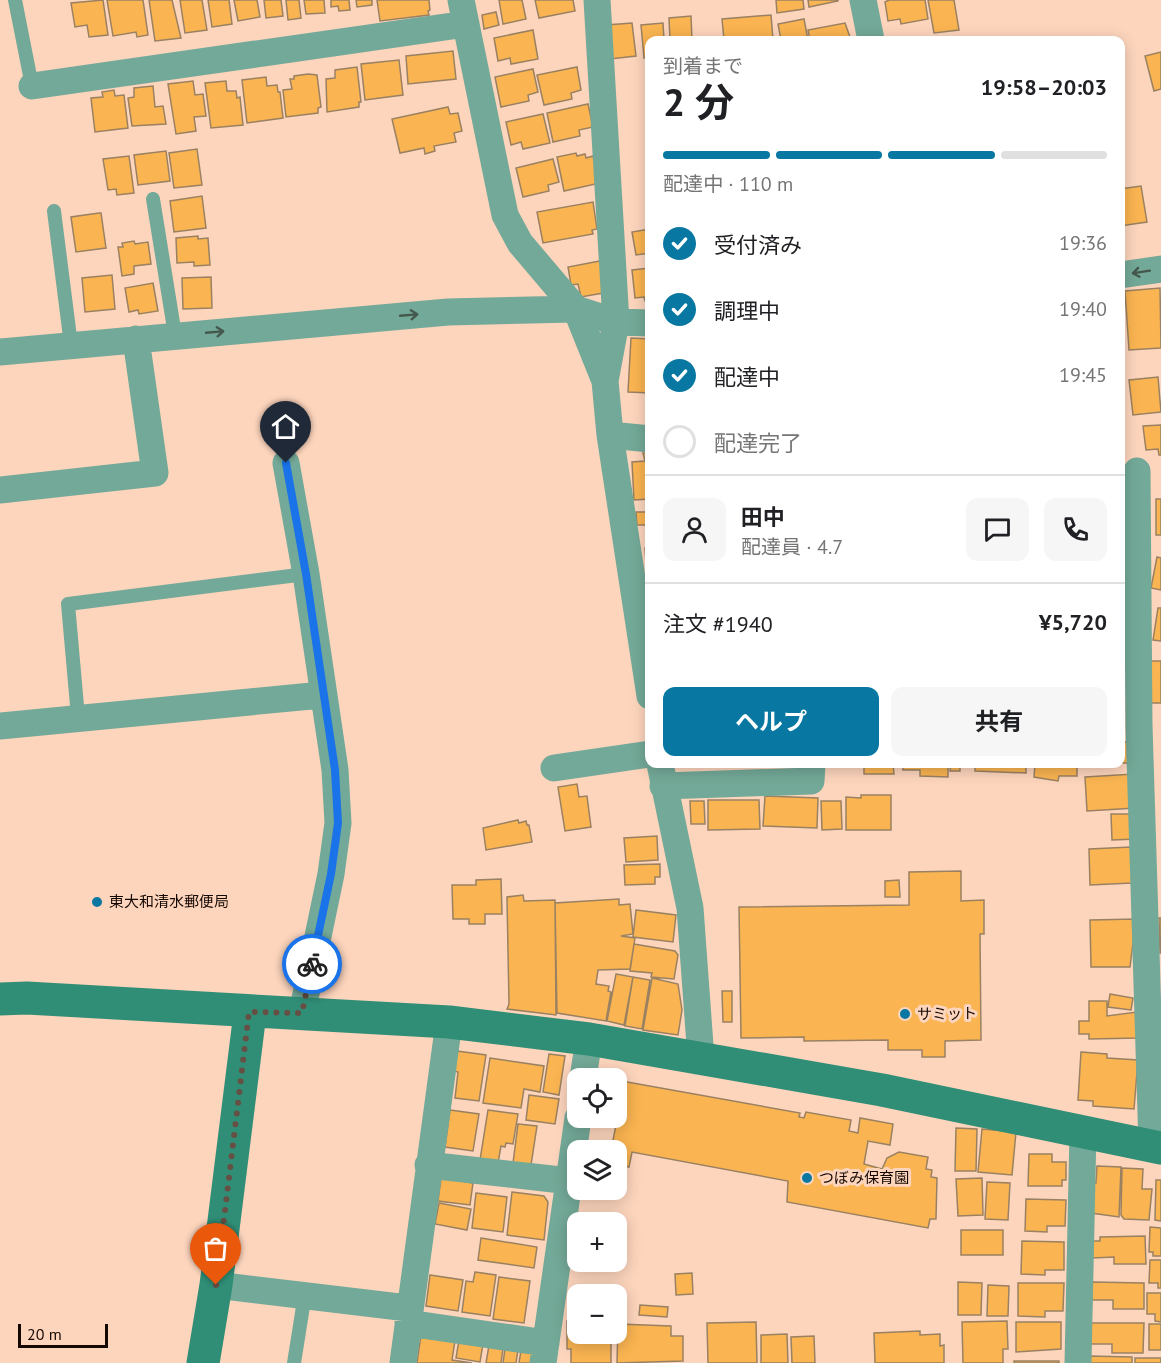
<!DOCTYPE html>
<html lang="ja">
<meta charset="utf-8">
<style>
:root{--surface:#fff;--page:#f6f6f6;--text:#202124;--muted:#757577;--line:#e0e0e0;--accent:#0877a1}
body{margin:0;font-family:"PT Sans","Noto Sans JP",sans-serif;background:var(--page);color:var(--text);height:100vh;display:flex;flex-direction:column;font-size:22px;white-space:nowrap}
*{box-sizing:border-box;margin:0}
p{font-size:20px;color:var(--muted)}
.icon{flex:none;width:33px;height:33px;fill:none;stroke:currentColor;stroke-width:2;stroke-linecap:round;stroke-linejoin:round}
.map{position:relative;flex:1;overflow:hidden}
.panel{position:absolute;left:645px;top:36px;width:480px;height:732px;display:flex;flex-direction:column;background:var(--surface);border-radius:12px;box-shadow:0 3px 15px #0003}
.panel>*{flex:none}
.tools{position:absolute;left:567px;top:1068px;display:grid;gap:12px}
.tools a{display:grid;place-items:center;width:60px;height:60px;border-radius:12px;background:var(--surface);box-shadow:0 3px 15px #0003;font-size:30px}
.scale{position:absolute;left:18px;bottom:15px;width:90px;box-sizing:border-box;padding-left:6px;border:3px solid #150803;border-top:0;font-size:16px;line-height:21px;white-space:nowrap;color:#150803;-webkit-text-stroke:4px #fdd5bd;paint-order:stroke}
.pin{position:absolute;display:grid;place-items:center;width:51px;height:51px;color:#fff;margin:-62px -26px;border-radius:50% 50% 50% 0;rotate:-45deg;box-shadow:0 0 6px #0007}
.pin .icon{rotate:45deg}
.courier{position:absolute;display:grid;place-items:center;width:60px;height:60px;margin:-30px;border:4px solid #1a73e8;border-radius:50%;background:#fff;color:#222;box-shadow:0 2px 8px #0007}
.overview em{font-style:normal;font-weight:700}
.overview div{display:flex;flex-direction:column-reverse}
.overview{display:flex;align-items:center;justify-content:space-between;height:102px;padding:0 18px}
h1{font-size:39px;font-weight:700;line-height:45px}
.bar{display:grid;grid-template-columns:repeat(4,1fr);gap:9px 6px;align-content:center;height:72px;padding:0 18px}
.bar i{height:8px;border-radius:4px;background:var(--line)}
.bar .current{background:var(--accent)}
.bar p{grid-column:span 4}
.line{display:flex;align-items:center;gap:15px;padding:0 18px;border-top:2px solid var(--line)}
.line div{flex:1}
.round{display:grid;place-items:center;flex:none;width:63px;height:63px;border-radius:12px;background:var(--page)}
ol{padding:0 18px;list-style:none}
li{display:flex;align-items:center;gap:18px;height:66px}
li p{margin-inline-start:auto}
li .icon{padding:6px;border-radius:50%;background:var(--accent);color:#fff;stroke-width:4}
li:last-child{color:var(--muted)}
li i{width:33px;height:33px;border:3px solid var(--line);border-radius:50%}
.action{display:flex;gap:12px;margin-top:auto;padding:12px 18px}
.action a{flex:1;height:69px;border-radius:12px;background:var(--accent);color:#fff;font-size:24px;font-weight:700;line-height:69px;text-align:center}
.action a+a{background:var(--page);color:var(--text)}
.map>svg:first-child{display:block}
.building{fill:#fab451;stroke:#9a8161;stroke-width:1.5}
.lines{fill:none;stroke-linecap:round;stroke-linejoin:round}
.lane{stroke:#73a998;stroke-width:14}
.street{stroke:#73a998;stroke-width:27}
.secondary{stroke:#308e76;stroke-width:33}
.oneway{stroke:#44584e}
.done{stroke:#665044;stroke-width:6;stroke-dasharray:0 10.8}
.route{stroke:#1a73e8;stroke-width:8}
.poi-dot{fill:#0877a1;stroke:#fdd5bd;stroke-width:2}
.labels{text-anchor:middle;stroke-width:6;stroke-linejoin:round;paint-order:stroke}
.poi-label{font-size:15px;fill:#150803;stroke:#fdd5bd;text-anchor:start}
</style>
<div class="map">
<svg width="1161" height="1363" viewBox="0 0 1161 1363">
<rect width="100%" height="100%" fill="#fdd5bd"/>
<path class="building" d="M 103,0 L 108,35 L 89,37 L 87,25 L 75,27 L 71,3 Z
M 107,0 L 143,0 L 148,35 L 137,37 L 136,32 L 113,36 Z
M 149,0 L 172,0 L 181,38 L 155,41 Z
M 180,0 L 202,0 L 207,30 L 185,33 Z
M 208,0 L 229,0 L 232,24 L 212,27 Z
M 234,0 L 257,0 L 260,17 L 238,21 Z
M 264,0 L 281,0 L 283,16 L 266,18 Z
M 286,0 L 299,0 L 301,18 L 288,20 Z
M 304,0 L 324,0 L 325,13 L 306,14 Z
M 331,0 L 349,0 L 350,10 L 339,11 L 338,6 L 331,7 Z
M 356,0 L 372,0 L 372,5 L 357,7 Z
M 377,0 L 429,0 L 430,10 L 428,11 L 429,15 L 380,21 Z
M 499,0 L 522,0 L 526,19 L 503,24 Z
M 535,0 L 573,0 L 575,11 L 539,18 Z
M 776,0 L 803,0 L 804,9 L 777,13 Z
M 808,0 L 838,0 L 838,1 L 809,7 Z
M 889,0 L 925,0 L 928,19 L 901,24 L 900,19 L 888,21 L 885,2 Z
M 928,0 L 954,0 L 959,30 L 934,33 Z
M 496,12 L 499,25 L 484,29 L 482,15 Z
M 771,15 L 773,40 L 724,40 L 722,19 Z
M 691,16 L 692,40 L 670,40 L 669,18 Z
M 804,19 L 808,40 L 781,40 L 778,24 Z
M 632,23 L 636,56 L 610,59 L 606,25 Z
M 663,23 L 664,40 L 650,40 L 650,58 L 644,58 L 641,25 Z
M 845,23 L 851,40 L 810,40 L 808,30 Z
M 533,30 L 538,59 L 511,64 L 510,58 L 498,61 L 494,38 Z
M 453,51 L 456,79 L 408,84 L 406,56 Z
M 1161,52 L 1161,89 L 1154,91 L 1145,56 Z
M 399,60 L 403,95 L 365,100 L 361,64 Z
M 357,67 L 361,102 L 359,102 L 359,107 L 327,112 L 326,79 L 335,78 L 335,70 Z
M 577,67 L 581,90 L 571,93 L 572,99 L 544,105 L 537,75 Z
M 533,69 L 538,92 L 528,95 L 529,101 L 501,107 L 495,77 Z
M 308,74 L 317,75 L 321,107 L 318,108 L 318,113 L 286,117 L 283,90 L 292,89 L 290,79 L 294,79 L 294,76 Z
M 266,77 L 267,86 L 277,85 L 278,92 L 280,92 L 283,118 L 247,123 L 242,80 Z
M 193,81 L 195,95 L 203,94 L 206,116 L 194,117 L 196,131 L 176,134 L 168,84 Z
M 226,81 L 227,91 L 236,91 L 237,98 L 240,97 L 243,125 L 211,128 L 205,83 Z
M 153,86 L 155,107 L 163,106 L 166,124 L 132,126 L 128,98 L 134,97 L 134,88 Z
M 114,90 L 115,96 L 124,95 L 128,128 L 95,132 L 91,98 L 103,97 L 102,92 Z
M 588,104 L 593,127 L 579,130 L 580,136 L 553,142 L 547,113 Z
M 448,107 L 450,114 L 458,113 L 462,131 L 454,133 L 456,142 L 434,146 L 435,151 L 425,154 L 424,148 L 400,153 L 392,119 Z
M 543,114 L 550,143 L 523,149 L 521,142 L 511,145 L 506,122 Z
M 197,149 L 202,185 L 174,188 L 169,153 Z
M 166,151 L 170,181 L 138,185 L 134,155 Z
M 576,153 L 577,156 L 585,154 L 586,158 L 593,156 L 600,183 L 564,191 L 557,157 Z
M 129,156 L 134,193 L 117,195 L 116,189 L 108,190 L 103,159 Z
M 553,159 L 559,182 L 548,185 L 549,191 L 523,197 L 516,168 Z
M 1141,186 L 1147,222 L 1120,226 L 1120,189 Z
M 202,196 L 206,228 L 174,232 L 170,201 Z
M 593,202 L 597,229 L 592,230 L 593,234 L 543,243 L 537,212 Z
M 99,213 L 101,213 L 106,248 L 76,252 L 71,217 Z
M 650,229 L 650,253 L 636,255 L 632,232 Z
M 198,236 L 198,239 L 208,238 L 210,265 L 194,266 L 194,262 L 177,263 L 176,238 Z
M 134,241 L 135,244 L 148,242 L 151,264 L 134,266 L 134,274 L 122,276 L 118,247 L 123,247 L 122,243 Z
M 605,260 L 603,293 L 581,297 L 578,284 L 571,285 L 568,267 Z
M 650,268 L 650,301 L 645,301 L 644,297 L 635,298 L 632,270 Z
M 112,275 L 115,309 L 85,312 L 82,278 Z
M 211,277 L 212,308 L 183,309 L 182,278 Z
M 153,283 L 158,311 L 139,314 L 138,310 L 129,312 L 125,288 Z
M 1160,288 L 1161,348 L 1129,350 L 1125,291 Z
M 631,338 L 650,339 L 650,393 L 628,392 Z
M 1158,377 L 1161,412 L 1133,415 L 1129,380 Z
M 1161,425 L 1161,455 L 1159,455 L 1158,449 L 1146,450 L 1143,426 Z
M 643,453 L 650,454 L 650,499 L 634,500 L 632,462 L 645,461 Z
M 1156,499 L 1161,499 L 1161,535 L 1156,535 Z
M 636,512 L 650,512 L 650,525 L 637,525 Z
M 645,548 L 650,548 L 650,578 L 647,578 Z
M 1157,557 L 1161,558 L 1161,590 L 1151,588 Z
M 1158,608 L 1161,608 L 1161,641 L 1153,640 Z
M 1145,661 L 1161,661 L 1161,703 L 1145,703 Z
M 1120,666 L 1124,666 L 1123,695 L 1120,695 Z
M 1120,736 L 1124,736 L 1124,742 L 1132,742 L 1131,763 L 1120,763 Z
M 864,764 L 893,764 L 894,774 L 864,774 Z
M 903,764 L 948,764 L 948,777 L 920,776 L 920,770 L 903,770 Z
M 951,764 L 960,764 L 960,771 L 950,771 Z
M 975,764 L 1026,764 L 1026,773 L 975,771 Z
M 1035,764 L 1077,764 L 1077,776 L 1059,776 L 1058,781 L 1034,777 Z
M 1134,774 L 1136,808 L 1087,811 L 1085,777 Z
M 577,784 L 579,797 L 587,796 L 591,827 L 565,831 L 558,787 Z
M 861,795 L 891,795 L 891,830 L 846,830 L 846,797 L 861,798 Z
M 765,796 L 818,798 L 817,828 L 763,826 Z
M 708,800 L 759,800 L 760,829 L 708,830 Z
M 690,801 L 704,801 L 705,824 L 691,824 Z
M 821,801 L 841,801 L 842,829 L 822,830 Z
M 1111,814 L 1137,814 L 1137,839 L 1112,840 Z
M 518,820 L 519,823 L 526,821 L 527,825 L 529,825 L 532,842 L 486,850 L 483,828 Z
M 657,836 L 658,860 L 626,862 L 624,838 Z
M 1131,847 L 1132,883 L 1090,885 L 1089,849 Z
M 660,864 L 660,877 L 655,877 L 655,884 L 625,885 L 624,865 Z
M 961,871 L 961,901 L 984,900 L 984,934 L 980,934 L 981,1040 L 945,1041 L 945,1057 L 922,1057 L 922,1050 L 888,1050 L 888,1040 L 804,1041 L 804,1037 L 741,1038 L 739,907 L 909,905 L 909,872 Z
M 501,879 L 502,914 L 485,914 L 485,924 L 469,924 L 469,919 L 453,919 L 452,885 L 476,885 L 476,880 Z
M 899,880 L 900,897 L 885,897 L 885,881 Z
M 523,895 L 524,901 L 555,900 L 556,1015 L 507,1009 L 509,1004 L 507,897 Z
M 619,899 L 619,905 L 630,904 L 633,934 L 621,936 L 635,938 L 630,969 L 598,970 L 596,984 L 609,986 L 608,991 L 611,992 L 606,1021 L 557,1013 L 555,903 Z
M 636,910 L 676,915 L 673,942 L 633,937 Z
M 1159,918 L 1161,918 L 1161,953 L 1160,953 Z
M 1136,919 L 1130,967 L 1091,967 L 1090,920 Z
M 634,944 L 675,951 L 678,955 L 674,979 L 651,977 L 652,973 L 630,971 Z
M 616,974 L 633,977 L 624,1025 L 607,1021 Z
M 633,977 L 650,980 L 642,1029 L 625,1026 Z
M 652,978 L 678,984 L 682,1010 L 678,1035 L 643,1030 Z
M 722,991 L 732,991 L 732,1022 L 723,1022 Z
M 1110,994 L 1133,998 L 1131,1010 L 1108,1007 Z
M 1089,1001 L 1107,1001 L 1107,1016 L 1137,1012 L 1139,1038 L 1089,1039 L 1089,1034 L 1079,1034 L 1079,1021 L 1089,1021 Z
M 457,1051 L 486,1055 L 479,1101 L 455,1098 L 458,1072 L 454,1071 Z
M 1081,1052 L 1107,1054 L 1107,1058 L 1138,1060 L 1134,1109 L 1093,1106 L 1093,1101 L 1078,1100 Z
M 549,1054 L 565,1056 L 559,1095 L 543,1092 Z
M 490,1058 L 544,1066 L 540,1092 L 524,1089 L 521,1108 L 483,1103 Z
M 616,1080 L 800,1113 L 799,1117 L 804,1118 L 806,1112 L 851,1120 L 849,1131 L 858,1133 L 860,1118 L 893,1124 L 890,1145 L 868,1141 L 864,1164 L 882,1169 L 887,1158 L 899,1152 L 928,1157 L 926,1169 L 932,1170 L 931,1177 L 937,1178 L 936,1219 L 930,1219 L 928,1228 L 787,1202 L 788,1181 L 632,1152 L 629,1167 L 616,1164 L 616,1150 L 611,1150 L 617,1120 L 607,1119 L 616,1118 Z
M 529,1095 L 559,1099 L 555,1124 L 526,1120 Z
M 450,1110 L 479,1114 L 473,1151 L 445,1147 Z
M 488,1110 L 518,1114 L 513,1144 L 506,1143 L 505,1147 L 501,1146 L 498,1163 L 480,1160 Z
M 518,1124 L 537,1126 L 531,1165 L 513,1163 Z
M 956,1128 L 977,1129 L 976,1171 L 955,1171 Z
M 982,1129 L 1016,1132 L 1012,1175 L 978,1172 Z
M 1029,1154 L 1052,1154 L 1052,1162 L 1066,1162 L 1066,1180 L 1062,1180 L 1062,1186 L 1028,1186 Z
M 1097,1166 L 1121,1167 L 1119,1217 L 1091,1213 L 1092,1183 L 1096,1183 Z
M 1122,1168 L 1143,1169 L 1142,1189 L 1152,1189 L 1149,1220 L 1124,1219 L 1121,1215 Z
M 441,1178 L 473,1183 L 470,1205 L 438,1201 Z
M 982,1178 L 983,1215 L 958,1216 L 956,1179 Z
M 1156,1180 L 1161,1180 L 1161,1221 L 1155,1220 Z
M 987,1182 L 1010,1183 L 1008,1220 L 985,1219 Z
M 512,1192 L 544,1196 L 548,1202 L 544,1240 L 507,1235 Z
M 476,1193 L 507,1197 L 503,1232 L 472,1228 Z
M 1026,1199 L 1066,1200 L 1065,1226 L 1047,1226 L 1047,1232 L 1025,1231 Z
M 439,1203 L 471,1209 L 467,1230 L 435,1224 Z
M 1150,1227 L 1161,1228 L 1161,1256 L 1153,1256 L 1153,1252 L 1149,1252 Z
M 961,1230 L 1003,1230 L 1003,1255 L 961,1255 Z
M 1145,1236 L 1146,1264 L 1114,1264 L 1114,1257 L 1092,1258 L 1092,1241 L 1100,1241 L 1100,1237 Z
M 481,1238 L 537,1247 L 534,1268 L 478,1260 Z
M 1022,1241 L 1064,1242 L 1064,1270 L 1045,1270 L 1045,1275 L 1021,1274 Z
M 1150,1260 L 1161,1260 L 1161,1288 L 1158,1288 L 1158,1283 L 1149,1283 Z
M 475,1272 L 496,1275 L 490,1316 L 462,1312 L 466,1281 L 473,1282 Z
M 692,1273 L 693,1294 L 676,1295 L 675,1274 Z
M 430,1275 L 463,1280 L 458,1311 L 426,1306 Z
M 499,1277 L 530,1281 L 524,1323 L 493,1319 Z
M 958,1282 L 982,1283 L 981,1315 L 958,1315 Z
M 1092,1282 L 1144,1283 L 1144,1309 L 1113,1309 L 1113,1300 L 1092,1300 Z
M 1018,1283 L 1064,1283 L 1063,1311 L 1045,1311 L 1045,1317 L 1018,1316 Z
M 988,1285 L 1009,1286 L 1008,1316 L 987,1316 Z
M 1147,1293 L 1161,1293 L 1161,1322 L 1155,1321 L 1155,1314 L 1147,1314 Z
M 640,1305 L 668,1307 L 667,1317 L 639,1315 Z
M 567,1321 L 578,1322 L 578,1334 L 611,1334 L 611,1363 L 571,1363 L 571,1349 L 567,1349 Z
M 1007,1321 L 1008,1349 L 1003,1349 L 1003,1363 L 963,1363 L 962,1322 Z
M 756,1322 L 757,1363 L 708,1363 L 707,1323 Z
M 1016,1322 L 1061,1322 L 1061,1349 L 1016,1352 Z
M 1091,1323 L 1144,1323 L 1143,1353 L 1112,1353 L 1112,1344 L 1091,1344 Z
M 618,1324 L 671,1326 L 671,1336 L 683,1336 L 683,1361 L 617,1363 Z
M 1149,1324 L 1161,1324 L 1161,1350 L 1149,1350 Z
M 422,1328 L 456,1334 L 452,1360 L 472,1363 L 417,1363 Z
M 920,1331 L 920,1335 L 940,1334 L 940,1346 L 944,1345 L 944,1363 L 875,1363 L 874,1333 Z
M 460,1334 L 484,1338 L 480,1362 L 456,1358 Z
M 787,1334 L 788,1363 L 761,1363 L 761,1335 Z
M 814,1336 L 815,1363 L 792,1363 L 791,1337 Z
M 490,1339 L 504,1341 L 501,1363 L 486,1363 Z
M 506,1342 L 519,1343 L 516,1363 L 503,1363 Z
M 522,1344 L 535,1346 L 533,1363 L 519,1363 Z
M 1089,1356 L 1132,1357 L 1132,1363 L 1089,1363 Z
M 1135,1358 L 1161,1358 L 1161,1363 L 1135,1363 Z
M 1014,1361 L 1059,1361 L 1059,1363 L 1014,1363 Z"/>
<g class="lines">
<path class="lane" d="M 15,0 L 32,86
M 153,199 L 175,335
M 54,211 L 71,345
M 78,717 L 68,604 L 306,574
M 294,1363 L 305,1294"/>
<path class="street" d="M 461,0 L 505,215 L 520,243 L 576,309 L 605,381 L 610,435 L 650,696
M 597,0 L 616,322 L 605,381
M 863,0 L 871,40
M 32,86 L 466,24
M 1120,275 L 1161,269
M 0,352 L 448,312 L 576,309 L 616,322 L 650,323
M 610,435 L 650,439
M 286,463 L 306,574 L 335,770 L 338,823 L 331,874 L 302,1013
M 1137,471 L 1139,725 L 1152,1146
M 0,490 L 155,473 L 136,339
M 0,726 L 322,695
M 660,764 L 690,908 L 701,1059
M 554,768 L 650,754
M 663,786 L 811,781 L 812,764
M 583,1078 L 589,1039
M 428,1165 L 570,1181
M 216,1285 L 408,1308
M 408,1323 L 546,1343
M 403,1363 L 449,1022
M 543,1363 L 578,1118
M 1078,1363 L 1083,1131"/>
<path class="secondary" d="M 0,999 L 27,998 L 449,1022 L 589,1039 L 882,1090 L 1161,1148
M 203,1363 L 216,1285 L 250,1013"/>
</g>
<defs><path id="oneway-shaft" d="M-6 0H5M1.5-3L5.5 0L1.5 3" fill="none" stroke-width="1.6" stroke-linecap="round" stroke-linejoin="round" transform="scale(1.5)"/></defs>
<g class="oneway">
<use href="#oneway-shaft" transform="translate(1141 272) rotate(171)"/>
<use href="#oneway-shaft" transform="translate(409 315) rotate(-5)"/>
<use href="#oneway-shaft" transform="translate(215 332) rotate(-5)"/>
</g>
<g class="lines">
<path class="done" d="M 216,1285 L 249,1012 L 302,1013 L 312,964"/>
<path class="route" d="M 286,463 L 306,574 L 335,770 L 338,823 L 331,874 L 312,964"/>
</g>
<g class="poi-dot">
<circle cx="97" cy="902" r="6"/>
<circle cx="905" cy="1014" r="6"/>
<circle cx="807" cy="1178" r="6"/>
</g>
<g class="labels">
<g class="poi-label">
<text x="109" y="907">東大和清水郵便局</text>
<text x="917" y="1019">サミット</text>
<text x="819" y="1183">つぼみ保育園</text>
</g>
</g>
</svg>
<div class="tools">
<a><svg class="icon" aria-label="locate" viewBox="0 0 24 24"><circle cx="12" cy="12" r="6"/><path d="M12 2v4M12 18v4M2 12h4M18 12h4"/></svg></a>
<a><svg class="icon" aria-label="layers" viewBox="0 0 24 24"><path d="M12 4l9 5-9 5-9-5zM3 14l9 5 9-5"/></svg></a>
<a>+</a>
<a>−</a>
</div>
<div class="scale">20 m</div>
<div class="pin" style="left:216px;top:1285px;background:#ea580c"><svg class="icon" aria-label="bag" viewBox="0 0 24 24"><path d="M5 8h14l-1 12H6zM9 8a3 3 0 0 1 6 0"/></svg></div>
<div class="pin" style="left:286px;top:463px;background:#1f2937"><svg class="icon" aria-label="home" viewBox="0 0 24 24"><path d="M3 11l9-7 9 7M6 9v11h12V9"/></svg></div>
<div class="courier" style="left:312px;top:964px"><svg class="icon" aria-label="bike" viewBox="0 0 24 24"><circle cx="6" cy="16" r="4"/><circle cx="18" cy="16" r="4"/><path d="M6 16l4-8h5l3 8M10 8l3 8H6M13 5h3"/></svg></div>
<section class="panel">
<div class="overview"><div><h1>2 分</h1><p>到着まで</p></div><em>19:58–20:03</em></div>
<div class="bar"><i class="current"></i><i class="current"></i><i class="current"></i><i></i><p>配達中 · 110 m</p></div>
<ol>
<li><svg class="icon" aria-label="check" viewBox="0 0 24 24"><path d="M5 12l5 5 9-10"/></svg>受付済み<p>19:36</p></li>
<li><svg class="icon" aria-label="check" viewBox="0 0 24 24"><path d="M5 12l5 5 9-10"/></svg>調理中<p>19:40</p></li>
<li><svg class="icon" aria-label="check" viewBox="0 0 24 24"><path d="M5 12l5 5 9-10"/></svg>配達中<p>19:45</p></li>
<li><i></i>配達完了</li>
</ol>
<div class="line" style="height:108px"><a class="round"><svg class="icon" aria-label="person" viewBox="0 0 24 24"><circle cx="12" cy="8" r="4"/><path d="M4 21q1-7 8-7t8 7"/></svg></a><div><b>田中</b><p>配達員 · 4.7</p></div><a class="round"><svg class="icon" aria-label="chat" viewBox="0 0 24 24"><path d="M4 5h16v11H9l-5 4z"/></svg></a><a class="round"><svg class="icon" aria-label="phone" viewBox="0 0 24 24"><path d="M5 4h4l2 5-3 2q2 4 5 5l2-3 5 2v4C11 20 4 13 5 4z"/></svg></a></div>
<div class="line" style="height:78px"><div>注文 #1940</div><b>¥5,720</b></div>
<div class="action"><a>ヘルプ</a><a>共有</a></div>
</section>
</div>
